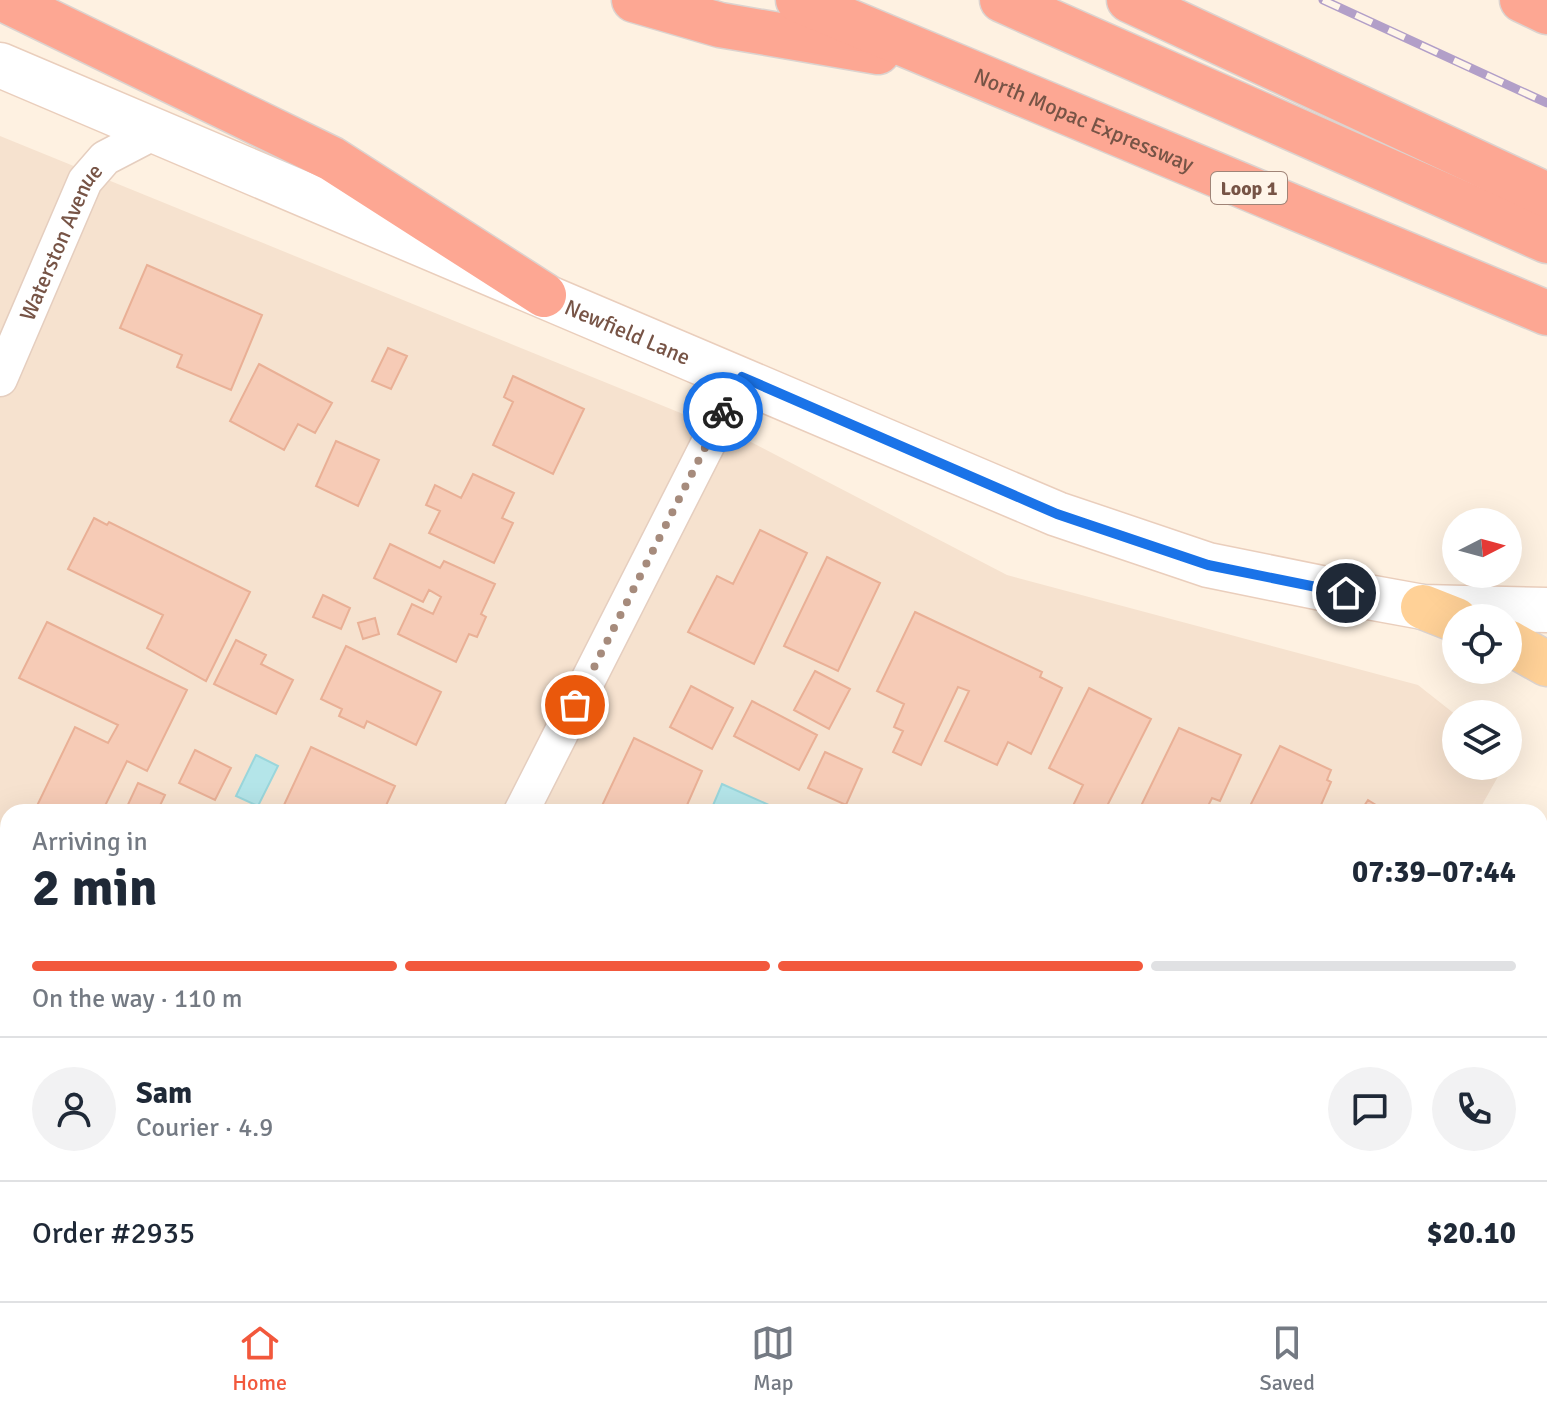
<!DOCTYPE html>
<meta charset="utf-8">
<style>
:root{--surface:#fff;--page:#f2f2f3;--text:#1f2937;--muted:#747a83;--line:#e0e1e3;--accent:#f2583c}
body{margin:0;font-family:Signika,sans-serif;background:var(--page);color:var(--text);height:100vh;display:flex;flex-direction:column;font-size:30px;white-space:nowrap}
*{box-sizing:border-box;margin:0}
p{font-size:26px;color:var(--muted)}
.icon{flex:none;width:44px;height:44px;fill:none;stroke:currentColor;stroke-width:2;stroke-linecap:round;stroke-linejoin:round}
.map{position:relative;flex:1;overflow:hidden}
.sheet{position:absolute;left:0px;top:804px;width:1548px;height:498px;display:flex;flex-direction:column;background:var(--surface);border-radius:24px 24px 0 0;box-shadow:0 8px 32px #0002}
.sheet>*{flex:none}
.needle{width:52px;rotate:84deg}
.buttons{position:absolute;left:1442px;top:508px;display:grid;gap:16px}
.buttons a{display:grid;place-items:center;width:80px;height:80px;border-radius:50%;background:var(--surface);box-shadow:0 8px 32px #0002;font-size:40px}
.pin{position:absolute;display:grid;place-items:center;width:68px;height:68px;color:#fff;margin:-34px;border:4px solid #fff;border-radius:50%;box-shadow:0 2px 8px #0007}
.courier{position:absolute;display:grid;place-items:center;width:80px;height:80px;margin:-40px;border:6px solid #1a73e8;border-radius:50%;background:#fff;color:#222;box-shadow:0 2px 10px #0007}
.overview em{font-style:normal;font-weight:800}
.overview div{display:flex;flex-direction:column-reverse}
.overview{display:flex;align-items:center;justify-content:space-between;height:136px;padding:0 32px}
h1{font-size:52px;font-weight:800;line-height:60px}
.bar{display:grid;grid-template-columns:repeat(4,1fr);gap:12px 8px;align-content:center;height:96px;padding:0 32px}
.bar i{height:10px;border-radius:6px;background:var(--line)}
.bar .current{background:var(--accent)}
.bar p{grid-column:span 4}
.line{display:flex;align-items:center;gap:20px;padding:0 32px;border-top:2px solid var(--line)}
.line div{flex:1}
.round{display:grid;place-items:center;flex:none;width:84px;height:84px;border-radius:42px;background:var(--page)}
.menu{display:flex;justify-content:space-around;align-items:center;height:112px;border-top:2px solid var(--line);background:var(--surface);font-size:22px;color:var(--muted)}
.menu a{display:grid;justify-items:center;gap:4px}
.menu .current{color:var(--accent)}
.map>svg:first-child{display:block}
.residential{fill:#f6e2cf}
.water{fill:#b4e5e9;stroke:#9ad6db;stroke-width:2}
.building{fill:#f6cbb6;stroke:#e9b096;stroke-width:2}
.lines{fill:none;stroke-linecap:round;stroke-linejoin:round}
.minor-casing{stroke:#e5cebf;stroke-width:37}
.secondary-casing{stroke:#eacebc;stroke-width:47}
.primary-casing{stroke:#dcd3cf;stroke-width:47}
.motorway-casing{stroke:#dcd3cf;stroke-width:47}
.minor{stroke:#fff;stroke-width:34}
.secondary{stroke:#fff;stroke-width:44}
.primary{stroke:#ffd197;stroke-width:44}
.motorway{stroke:#fda793;stroke-width:44}
.rail-casing{stroke:#b29fc8;stroke-width:9}
.rail{stroke:#fff5e9;stroke-width:6;stroke-dasharray:18;stroke-linecap:butt}
.done{stroke:#a68b7c;stroke-width:8;stroke-dasharray:0 14.4}
.route{stroke:#1a73e8;stroke-width:10}
.labels{text-anchor:middle;stroke-width:6;stroke-linejoin:round;paint-order:stroke}
.shield{fill:#fff5e9;stroke:#a08477;stroke-width:2}
.shield-label{font-size:20px;font-weight:bold;fill:#775446}
.street-label{font-size:22px;fill:#775446;stroke:#fff5e9}
</style>
<div class="map">
<svg width="1547" height="1301" viewBox="0 0 1547 1301">
<rect width="100%" height="100%" fill="#fef1e1"/>
<path class="residential" d="M 0,136 L 747,440 L 1007,575 L 1418,685 L 1456,715 L 1456,766 L 1504,766 L 1478,812 L 8,812 L 8,1294 L 1211,1294 L 1207,1301 L 0,1301 Z
M 1547,1036 L 1547,1301 L 1366,1301 L 1370,1294 L 1540,1294 L 1540,1046 Z"/>
<path class="water" d="M 256,755 L 278,766 L 258,806 L 236,796 Z
M 722,784 L 769,805 L 766,812 L 711,810 Z"/>
<path class="building" d="M 147,265 L 262,315 L 231,390 L 177,367 L 182,355 L 120,328 Z
M 388,348 L 407,356 L 391,389 L 372,381 Z
M 259,364 L 332,403 L 315,433 L 298,424 L 284,450 L 230,421 Z
M 513,376 L 584,409 L 553,474 L 493,445 L 513,402 L 504,397 Z
M 336,441 L 379,460 L 358,506 L 316,486 Z
M 473,474 L 514,493 L 502,518 L 513,523 L 494,563 L 429,533 L 440,511 L 426,505 L 435,485 L 461,498 Z
M 94,518 L 107,525 L 109,522 L 250,592 L 206,681 L 147,648 L 163,615 L 68,569 Z
M 760,530 L 807,553 L 754,664 L 688,632 L 717,576 L 733,584 Z
M 390,544 L 440,568 L 444,561 L 495,584 L 481,614 L 486,617 L 477,637 L 469,634 L 456,662 L 398,634 L 412,604 L 433,614 L 441,597 L 429,590 L 423,602 L 374,578 Z
M 827,557 L 880,583 L 838,671 L 784,646 Z
M 323,595 L 350,608 L 341,629 L 313,617 Z
M 915,612 L 1042,672 L 1040,677 L 1062,688 L 1031,754 L 1008,742 L 997,765 L 945,741 L 969,691 L 958,687 L 921,765 L 893,752 L 903,731 L 894,727 L 904,704 L 877,691 Z
M 375,618 L 379,634 L 363,639 L 358,623 Z
M 47,622 L 187,690 L 147,771 L 127,761 L 102,812 L 34,812 L 75,727 L 108,743 L 118,725 L 19,678 Z
M 236,640 L 266,655 L 261,664 L 293,680 L 276,714 L 214,684 Z
M 346,646 L 441,692 L 416,745 L 367,721 L 364,728 L 339,716 L 342,709 L 321,699 Z
M 815,671 L 850,689 L 829,729 L 794,710 Z
M 691,686 L 733,708 L 712,749 L 670,727 Z
M 1089,688 L 1151,719 L 1104,812 L 1070,812 L 1083,785 L 1049,768 Z
M 752,701 L 817,735 L 799,770 L 734,736 Z
M 1179,728 L 1241,755 L 1220,801 L 1212,798 L 1205,812 L 1138,812 Z
M 634,738 L 702,771 L 684,812 L 599,812 Z
M 1280,746 L 1331,770 L 1327,780 L 1331,782 L 1318,812 L 1247,812 Z
M 311,747 L 395,786 L 383,812 L 300,812 L 284,805 Z
M 195,750 L 231,768 L 215,800 L 179,783 Z
M 825,752 L 862,769 L 846,805 L 808,788 Z
M 138,783 L 165,795 L 157,812 L 125,811 Z
M 1368,800 L 1387,812 L 1360,812 Z
M 0,839 L 8,843 L 8,869 L 3,879 L 8,882 L 8,890 L 0,906 Z
M 8,1077 L 8,1164 L 0,1160 L 0,1094 Z
M 1540,1281 L 1547,1284 L 1547,1301 L 1513,1301 L 1515,1294 L 1540,1294 Z
M 484,1294 L 537,1294 L 534,1301 L 499,1301 Z
M 1415,1294 L 1484,1294 L 1481,1301 L 1412,1301 Z"/>
<g class="lines">
<g class="minor-casing">
<g id="minor">
<path id="s1" d="M 0,379 L 85,181 L 105,158 L 153,133"/>
<path d="M 521,812 L 742,377"/>
<path d="M 1540,1160 L 1547,1163"/>
<path d="M 1051,1294 L 1059,1301"/>
<path d="M 279,1301 L 283,1294"/>
</g>
</g>
<g class="secondary-casing">
<g id="secondary">
<path id="s2" d="M 0,65 L 1057,514 L 1208,565 L 1346,593 L 1423,607 L 1547,610"/>
</g>
</g>
<g class="primary-casing">
<path id="primary" d="M 1423,607 L 1456,620
M 1508,642 L 1547,664
M 1540,922 L 1547,911
M 1285,1301 L 1290,1294"/>
</g>
<g class="motorway-casing">
<g id="motorway">
<path d="M 5,0 L 332,159 L 544,295"/>
<path d="M 634,0 L 720,25 L 878,52"/>
<path id="s3" d="M 798,0 L 1547,313"/>
<path d="M 1002,0 L 1547,241"/>
<path d="M 1129,0 L 1547,195"/>
<path d="M 1522,0 L 1547,12"/>
</g>
</g>
<use href="#minor" class="minor"/>
<use href="#secondary" class="secondary"/>
<use href="#primary" class="primary"/>
<use href="#motorway" class="motorway"/>
<g class="rail-casing">
<path id="rail" d="M 1323,0 L 1547,103"/>
</g>
<use href="#rail" class="rail"/>
</g>
<g class="lines">
<path class="done" d="M 575,705 L 723,412"/>
<path class="route" d="M 723,412 L 742,377 L 1057,514 L 1208,565 L 1346,593"/>
</g>
<g class="labels">
<rect class="shield" x="1211" y="172" width="76" height="32" rx="6"/>
<g class="shield-label">
<text x="1249" y="195">Loop 1</text>
</g>
<g class="street-label">
<text dy="8" stroke="none"><textPath href="#s3" startOffset="310">North Mopac Expressway</textPath></text>
<text dy="8" stroke="none"><textPath href="#s1" startOffset="150">Waterston Avenue</textPath></text>
<text dy="8" stroke="none"><textPath href="#s2" startOffset="682">Newfield Lane</textPath></text>
</g>
</g>
</svg>
<div class="buttons">
<a><svg class="needle" viewBox="-14 -14 28 28"><path d="M0-13l5 13h-10z" fill="#e53935"/><path d="M0 13l5-13h-10z" fill="#747a83"/></svg></a>
<a><svg class="icon" aria-label="locate" viewBox="0 0 24 24"><circle cx="12" cy="12" r="6"/><path d="M12 2v4M12 18v4M2 12h4M18 12h4"/></svg></a>
<a><svg class="icon" aria-label="layers" viewBox="0 0 24 24"><path d="M12 4l9 5-9 5-9-5zM3 14l9 5 9-5"/></svg></a>
</div>
<div class="pin" style="left:575px;top:705px;background:#ea580c"><svg class="icon" aria-label="bag" viewBox="0 0 24 24"><path d="M5 8h14l-1 12H6zM9 8a3 3 0 0 1 6 0"/></svg></div>
<div class="pin" style="left:1346px;top:593px;background:#1f2937"><svg class="icon" aria-label="home" viewBox="0 0 24 24"><path d="M3 11l9-7 9 7M6 9v11h12V9"/></svg></div>
<div class="courier" style="left:723px;top:412px"><svg class="icon" aria-label="bike" viewBox="0 0 24 24"><circle cx="6" cy="16" r="4"/><circle cx="18" cy="16" r="4"/><path d="M6 16l4-8h5l3 8M10 8l3 8H6M13 5h3"/></svg></div>
<section class="sheet">
<div class="overview"><div><h1>2 min</h1><p>Arriving in</p></div><em>07:39–07:44</em></div>
<div class="bar"><i class="current"></i><i class="current"></i><i class="current"></i><i></i><p>On the way · 110 m</p></div>
<div class="line" style="height:144px"><a class="round"><svg class="icon" aria-label="person" viewBox="0 0 24 24"><circle cx="12" cy="8" r="4"/><path d="M4 21q1-7 8-7t8 7"/></svg></a><div><b>Sam</b><p>Courier · 4.9</p></div><a class="round"><svg class="icon" aria-label="chat" viewBox="0 0 24 24"><path d="M4 5h16v11H9l-5 4z"/></svg></a><a class="round"><svg class="icon" aria-label="phone" viewBox="0 0 24 24"><path d="M5 4h4l2 5-3 2q2 4 5 5l2-3 5 2v4C11 20 4 13 5 4z"/></svg></a></div>
<div class="line" style="height:104px"><div>Order #2935</div><b>$20.10</b></div>
</section>
</div>
<nav class="menu">
<a class="current"><svg class="icon" aria-label="home" viewBox="0 0 24 24"><path d="M3 11l9-7 9 7M6 9v11h12V9"/></svg>Home</a>
<a><svg class="icon" aria-label="map" viewBox="0 0 24 24"><path d="M3 6l6-2 6 2 6-2v14l-6 2-6-2-6 2zM9 4v14M15 6v14"/></svg>Map</a>
<a><svg class="icon" aria-label="saved" viewBox="0 0 24 24"><path d="M7 4h10v16l-5-4-5 4z"/></svg>Saved</a>
</nav>
